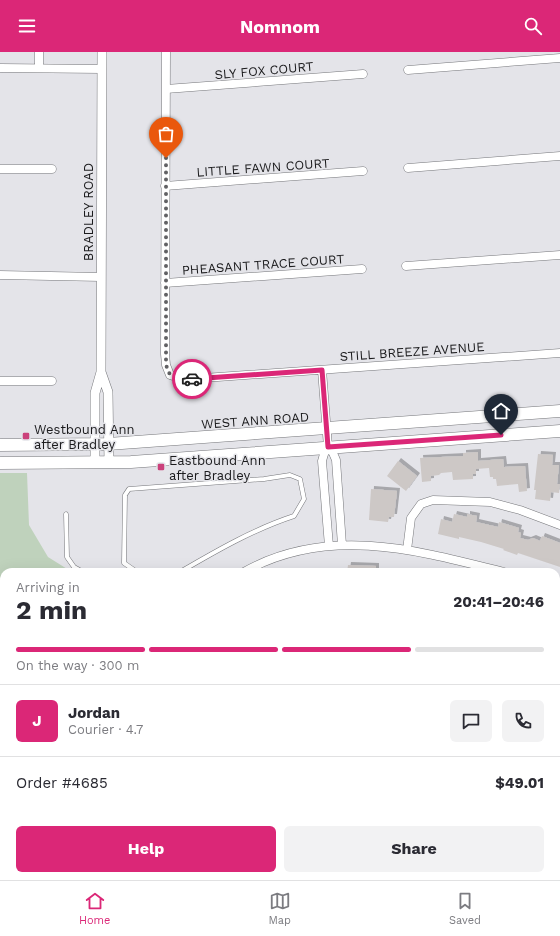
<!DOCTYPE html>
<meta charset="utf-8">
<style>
:root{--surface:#fff;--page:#f2f2f3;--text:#2b2b33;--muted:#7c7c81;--line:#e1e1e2;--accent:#db2777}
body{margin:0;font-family:"Work Sans",sans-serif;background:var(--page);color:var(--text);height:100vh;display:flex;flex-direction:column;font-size:15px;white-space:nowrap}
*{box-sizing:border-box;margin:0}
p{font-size:13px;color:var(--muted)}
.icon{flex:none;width:22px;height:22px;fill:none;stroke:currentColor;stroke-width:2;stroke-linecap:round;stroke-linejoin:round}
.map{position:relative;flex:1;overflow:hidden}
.panel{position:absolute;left:0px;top:516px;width:560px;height:312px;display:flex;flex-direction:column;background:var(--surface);border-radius:12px 12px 0 0;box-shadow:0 4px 16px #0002}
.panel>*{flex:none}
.pin{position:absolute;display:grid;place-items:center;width:34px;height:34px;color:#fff;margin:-41px -17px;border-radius:50% 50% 50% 0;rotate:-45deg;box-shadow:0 0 4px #0007}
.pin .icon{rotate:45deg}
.courier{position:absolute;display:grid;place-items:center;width:40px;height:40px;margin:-20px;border:3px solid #db2777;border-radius:50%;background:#fff;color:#222;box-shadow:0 1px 5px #0007}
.overview em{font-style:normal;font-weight:700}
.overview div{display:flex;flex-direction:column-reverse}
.overview{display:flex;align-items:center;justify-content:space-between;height:68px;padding:0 16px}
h1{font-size:26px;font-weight:700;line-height:30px}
.bar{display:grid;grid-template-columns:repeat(4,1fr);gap:6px 4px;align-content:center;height:48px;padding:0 16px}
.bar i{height:5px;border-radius:3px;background:var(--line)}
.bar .current{background:var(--accent)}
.bar p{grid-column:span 4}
.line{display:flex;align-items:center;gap:10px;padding:0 16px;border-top:1px solid var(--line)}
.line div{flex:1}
.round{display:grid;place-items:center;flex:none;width:42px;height:42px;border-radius:6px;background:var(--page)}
.primary-button{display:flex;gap:8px;margin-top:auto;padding:8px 16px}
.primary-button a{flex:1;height:46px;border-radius:6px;background:var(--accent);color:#fff;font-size:16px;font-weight:700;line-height:46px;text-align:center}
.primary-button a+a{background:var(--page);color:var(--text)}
header{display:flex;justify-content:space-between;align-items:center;height:52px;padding:0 16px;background:var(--accent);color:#fff;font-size:18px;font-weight:700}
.tab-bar{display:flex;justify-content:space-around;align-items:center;height:56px;border-top:1px solid var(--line);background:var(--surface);font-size:11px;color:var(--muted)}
.tab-bar a{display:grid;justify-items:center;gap:2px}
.tab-bar .current{color:var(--accent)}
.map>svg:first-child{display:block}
.green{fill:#bfd2bc}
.building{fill:#cdc8c6;filter:url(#shadow)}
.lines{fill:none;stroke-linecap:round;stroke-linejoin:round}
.service-casing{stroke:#75767a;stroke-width:5}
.minor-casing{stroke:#75767a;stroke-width:9}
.tertiary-casing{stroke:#75767a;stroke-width:10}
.primary-casing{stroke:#75767a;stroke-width:13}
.service{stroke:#fff;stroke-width:4}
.minor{stroke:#fff;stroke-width:8}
.tertiary{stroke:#fff;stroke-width:9}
.primary{stroke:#fff;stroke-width:12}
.done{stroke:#616164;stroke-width:4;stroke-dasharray:0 7.2}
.route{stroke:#db2777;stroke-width:5}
.poi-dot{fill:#cb417b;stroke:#e4e4e9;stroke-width:1.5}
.labels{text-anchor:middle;stroke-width:3;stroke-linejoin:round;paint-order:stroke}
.street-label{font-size:13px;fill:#1b1b1d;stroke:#e4e4e9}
.poi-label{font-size:13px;fill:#1b1b1d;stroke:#e4e4e9;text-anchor:start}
</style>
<header><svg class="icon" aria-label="menu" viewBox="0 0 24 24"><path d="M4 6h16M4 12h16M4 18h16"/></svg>Nomnom<svg class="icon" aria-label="search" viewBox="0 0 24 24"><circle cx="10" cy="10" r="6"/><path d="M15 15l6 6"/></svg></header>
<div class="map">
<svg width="560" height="828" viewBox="0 0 560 828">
<defs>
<filter id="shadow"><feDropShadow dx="3" dy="-3" stdDeviation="0" flood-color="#0004"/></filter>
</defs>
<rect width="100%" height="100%" fill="#e4e4e9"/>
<path class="green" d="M 0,421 L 27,421 L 29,473 L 48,505 L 72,520 L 4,520 L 4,609 L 0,606 Z
M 556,753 L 560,755 L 560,828 L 401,828 L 397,824 L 556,824 Z"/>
<path class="building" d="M 478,400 L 478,409 L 503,407 L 504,415 L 525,414 L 527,439 L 519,440 L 518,432 L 497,434 L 496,427 L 493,427 L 493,425 L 490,425 L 489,416 L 476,417 L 476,422 L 473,422 L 473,427 L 453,428 L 452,420 L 441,421 L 439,423 L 431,424 L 431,429 L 422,430 L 420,406 L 463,404 L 463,401 Z
M 538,402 L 553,403 L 552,413 L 559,413 L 557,432 L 560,432 L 559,441 L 551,440 L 550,449 L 535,447 L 536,438 L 534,438 Z
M 398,409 L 417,424 L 406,439 L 387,424 Z
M 371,437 L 397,439 L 394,465 L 389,465 L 388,470 L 369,468 Z
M 454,462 L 467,465 L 467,462 L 477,464 L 476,470 L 498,475 L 499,470 L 519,476 L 518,480 L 521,481 L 520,486 L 528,488 L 533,486 L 540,489 L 542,484 L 560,491 L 560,515 L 518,501 L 517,503 L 503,498 L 504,497 L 481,490 L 459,485 L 459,487 L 438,482 L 441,467 L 452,470 Z
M 348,513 L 376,514 L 376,520 L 347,520 Z"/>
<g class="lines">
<g class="service-casing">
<path id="service" d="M 66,462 L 67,505 L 74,515 L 83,520
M 137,520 L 124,511 L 125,443 L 129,437 L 264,427 L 290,423 L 300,427 L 304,447 L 294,464 C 254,477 216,499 180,520"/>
</g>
<g class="minor-casing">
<path id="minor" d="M 39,0 L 39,16
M 166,0 L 165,302 L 166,313 L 170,323 L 179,326 L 190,327 L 560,301
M 0,16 L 102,17
M 408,18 L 560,6
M 166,37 L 363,22
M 408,116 L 560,104
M 0,117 L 52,117
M 165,134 L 363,119
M 406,214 L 560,203
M 0,223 L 101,225
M 165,231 L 362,217
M 322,318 L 328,395 L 333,401 L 336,408 L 342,493
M 0,329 L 52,329
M 328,395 L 324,402 L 322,409 L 329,494
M 407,498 L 411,466 L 421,452 L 433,448 L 490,450 L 520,458 L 560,473
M 244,520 C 327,473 417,498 504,520
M 556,540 L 560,542
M 0,667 L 4,670
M 556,698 L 560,700
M 0,738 L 4,734
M 304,824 L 313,828
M 0,827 L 4,824
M 103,828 L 107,824"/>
</g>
<g class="tertiary-casing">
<path id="tertiary" d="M 101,320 L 108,340 L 109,411
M 95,411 L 95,341 L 101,320 L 102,0"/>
</g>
<g class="primary-casing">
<path id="primary" d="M 0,393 L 108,392 L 560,359
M 0,411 L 131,410 L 560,379"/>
</g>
<use href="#service" class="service"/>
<use href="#minor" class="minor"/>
<use href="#tertiary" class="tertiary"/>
<use href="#primary" class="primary"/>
</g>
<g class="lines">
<path class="done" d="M 166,106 L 166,313 L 170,323 L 179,326 L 192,327"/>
<path class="route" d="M 192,327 L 322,318 L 328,395 L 501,383"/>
</g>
<g class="poi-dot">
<rect x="22" y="380" width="8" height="8" rx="2"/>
<rect x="157" y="411" width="8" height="8" rx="2"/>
</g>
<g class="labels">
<g class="street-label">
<text transform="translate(264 18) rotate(-5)" y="5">SLY FOX COURT</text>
<text transform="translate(263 115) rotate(-4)" y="5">LITTLE FAWN COURT</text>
<text transform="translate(88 160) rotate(-90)" y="5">BRADLEY ROAD</text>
<text transform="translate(263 212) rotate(-4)" y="5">PHEASANT TRACE COURT</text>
<text transform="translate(412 299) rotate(-4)" y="5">STILL BREEZE AVENUE</text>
<text transform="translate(255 368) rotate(-4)" y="5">WEST ANN ROAD</text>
</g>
<g class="poi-label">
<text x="34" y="382">Westbound Ann<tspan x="34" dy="15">after Bradley</tspan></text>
<text x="169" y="413">Eastbound Ann<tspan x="169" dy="15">after Bradley</tspan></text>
</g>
</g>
</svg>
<div class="pin" style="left:166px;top:106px;background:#ea580c"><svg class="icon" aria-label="bag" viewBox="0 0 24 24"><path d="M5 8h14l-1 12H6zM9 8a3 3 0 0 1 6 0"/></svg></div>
<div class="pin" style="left:501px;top:383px;background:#1f2937"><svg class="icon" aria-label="home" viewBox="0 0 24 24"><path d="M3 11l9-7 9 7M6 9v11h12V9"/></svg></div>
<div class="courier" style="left:192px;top:327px"><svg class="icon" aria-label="car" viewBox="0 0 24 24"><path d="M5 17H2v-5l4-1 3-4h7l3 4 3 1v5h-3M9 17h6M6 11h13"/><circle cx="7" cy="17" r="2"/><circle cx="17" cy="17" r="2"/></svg></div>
<section class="panel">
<div class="overview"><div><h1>2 min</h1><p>Arriving in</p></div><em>20:41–20:46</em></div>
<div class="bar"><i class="current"></i><i class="current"></i><i class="current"></i><i></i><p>On the way · 300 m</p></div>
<div class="line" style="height:72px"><b class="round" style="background:var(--accent);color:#fff">J</b><div><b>Jordan</b><p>Courier · 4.7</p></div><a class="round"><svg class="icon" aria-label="chat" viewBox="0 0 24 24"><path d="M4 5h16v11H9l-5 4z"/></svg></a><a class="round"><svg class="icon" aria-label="phone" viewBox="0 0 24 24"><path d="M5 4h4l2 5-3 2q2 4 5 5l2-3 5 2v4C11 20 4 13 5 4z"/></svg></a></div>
<div class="line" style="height:52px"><div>Order #4685</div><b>$49.01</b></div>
<div class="primary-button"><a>Help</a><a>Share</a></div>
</section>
</div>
<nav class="tab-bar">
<a class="current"><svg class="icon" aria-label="home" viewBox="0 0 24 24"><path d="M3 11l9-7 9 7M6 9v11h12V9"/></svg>Home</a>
<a><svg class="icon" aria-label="map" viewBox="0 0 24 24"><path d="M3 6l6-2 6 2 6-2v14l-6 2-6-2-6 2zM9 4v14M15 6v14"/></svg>Map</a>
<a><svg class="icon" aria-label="saved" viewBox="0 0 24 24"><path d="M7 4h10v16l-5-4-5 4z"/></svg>Saved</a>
</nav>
